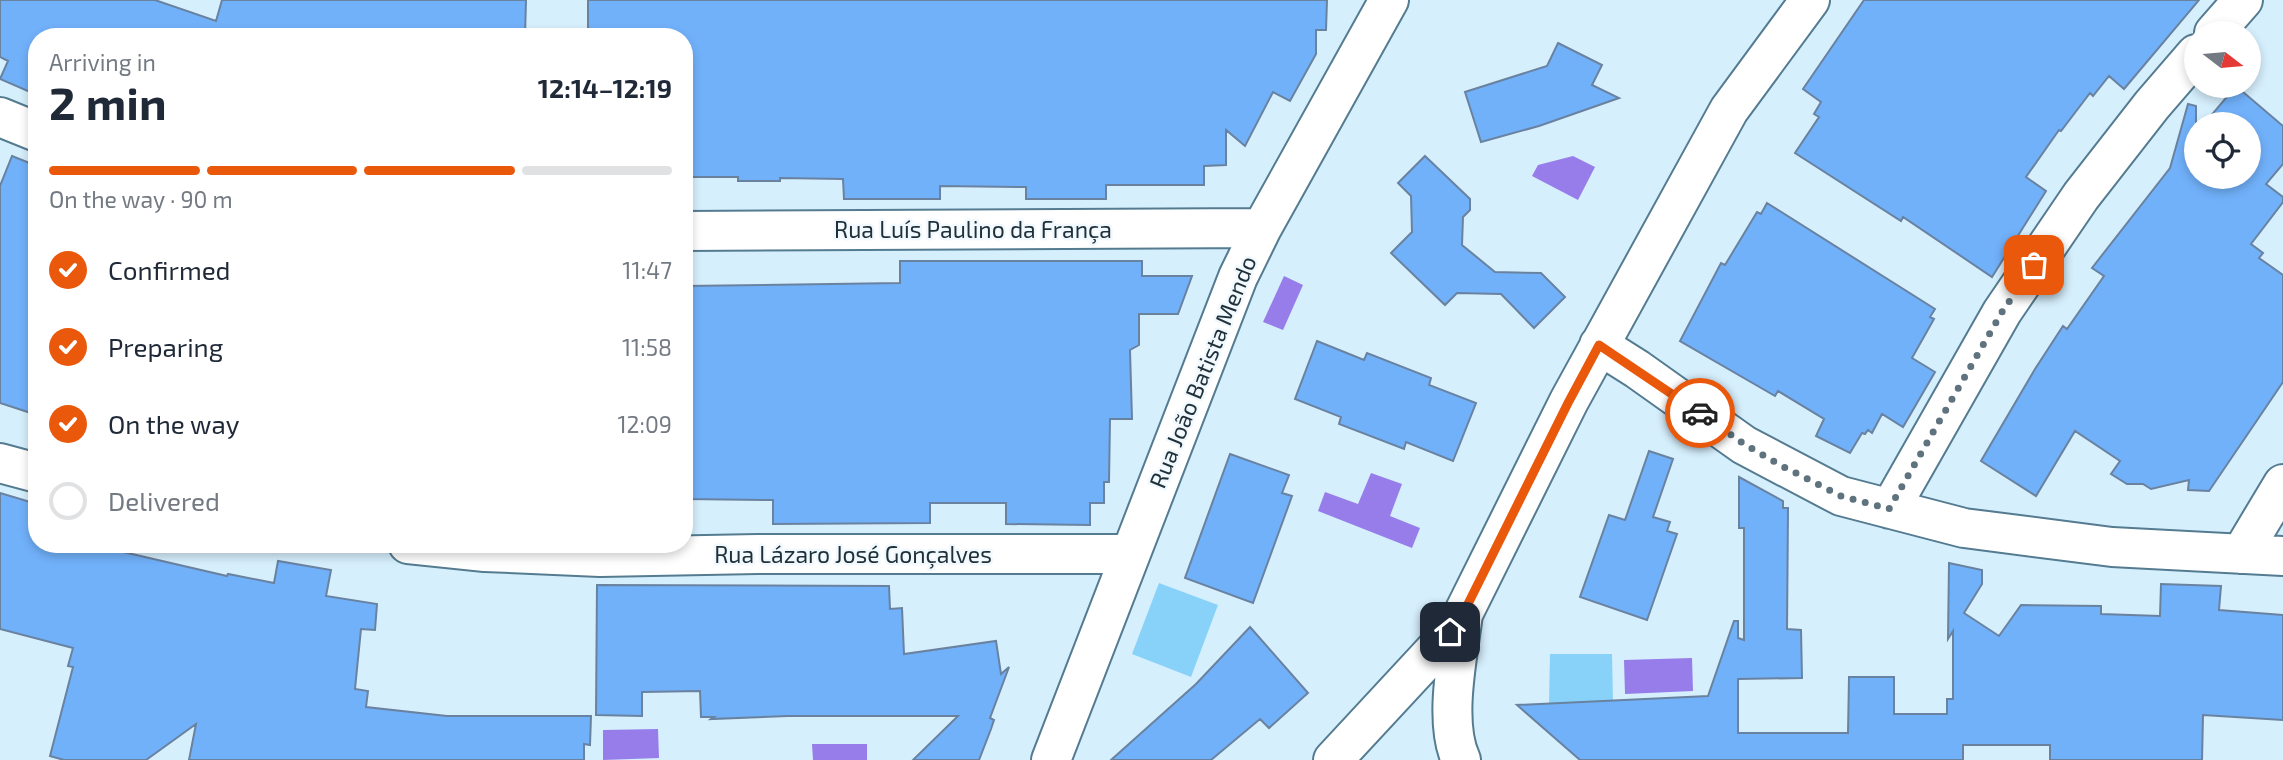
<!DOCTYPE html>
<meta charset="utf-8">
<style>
:root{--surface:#fff;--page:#f6f6f7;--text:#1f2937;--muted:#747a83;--line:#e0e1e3;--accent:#ea580c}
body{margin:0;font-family:"Exo 2",sans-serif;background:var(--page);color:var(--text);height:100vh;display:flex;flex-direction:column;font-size:26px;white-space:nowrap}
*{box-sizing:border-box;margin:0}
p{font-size:23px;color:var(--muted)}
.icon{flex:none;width:38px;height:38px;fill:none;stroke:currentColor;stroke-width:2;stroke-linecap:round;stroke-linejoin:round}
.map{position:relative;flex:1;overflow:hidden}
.sheet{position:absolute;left:28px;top:28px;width:665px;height:525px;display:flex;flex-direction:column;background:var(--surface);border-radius:28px;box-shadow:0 4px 10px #0003}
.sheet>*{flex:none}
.needle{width:46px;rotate:106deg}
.buttons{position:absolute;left:2184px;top:21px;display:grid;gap:14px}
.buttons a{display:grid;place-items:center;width:77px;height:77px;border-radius:50%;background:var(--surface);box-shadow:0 4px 10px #0003;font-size:35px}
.pin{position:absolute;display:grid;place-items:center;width:60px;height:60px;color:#fff;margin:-30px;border-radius:14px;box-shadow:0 4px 10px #0006}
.courier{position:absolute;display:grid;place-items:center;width:70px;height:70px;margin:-35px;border:5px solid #ea580c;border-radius:50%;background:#fff;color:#222;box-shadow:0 2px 9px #0007}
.overview em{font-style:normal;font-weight:700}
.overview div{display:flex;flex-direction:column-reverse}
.overview{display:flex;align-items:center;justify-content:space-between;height:119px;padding:0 21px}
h1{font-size:46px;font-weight:700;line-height:52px}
.bar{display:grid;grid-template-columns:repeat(4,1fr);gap:10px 7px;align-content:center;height:84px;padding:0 21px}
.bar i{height:9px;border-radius:5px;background:var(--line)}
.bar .on{background:var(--accent)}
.bar p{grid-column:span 4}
ol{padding:0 21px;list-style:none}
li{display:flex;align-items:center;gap:21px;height:77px}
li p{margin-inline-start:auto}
li .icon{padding:7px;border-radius:50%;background:var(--accent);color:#fff;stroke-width:4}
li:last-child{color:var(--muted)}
li i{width:38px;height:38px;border:4px solid var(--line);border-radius:50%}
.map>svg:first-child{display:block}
.green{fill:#88d2f9}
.water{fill:#977de9}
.building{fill:#71b1fa;stroke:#6982a0;stroke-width:2}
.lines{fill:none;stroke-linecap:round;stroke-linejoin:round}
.street-casing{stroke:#547b90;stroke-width:42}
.street{stroke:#fff;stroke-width:38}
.done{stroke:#5f737e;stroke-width:7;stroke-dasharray:0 12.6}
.route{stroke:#ea580c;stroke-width:9}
.labels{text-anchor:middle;stroke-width:5;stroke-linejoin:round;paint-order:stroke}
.street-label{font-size:23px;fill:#1f3039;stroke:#f1f9fe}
</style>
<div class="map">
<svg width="2283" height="760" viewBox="0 0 2283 760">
<rect width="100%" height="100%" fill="#d6effd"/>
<path class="green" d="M 1159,583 L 1218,605 L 1191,677 L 1132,654 Z
M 1550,654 L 1612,654 L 1613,701 L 1549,704 Z"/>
<path class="water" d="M 1573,156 L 1595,167 L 1578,200 L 1532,176 L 1538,165 Z
M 1284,276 L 1303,285 L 1283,330 L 1263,322 Z
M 1371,473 L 1402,484 L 1390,516 L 1420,528 L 1412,548 L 1318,511 L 1325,492 L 1358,504 Z
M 1692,658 L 1693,691 L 1625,694 L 1624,660 Z
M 658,729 L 659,758 L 603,760 L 603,730 Z
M 812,744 L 867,744 L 867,760 L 813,760 Z"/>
<path class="building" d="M 0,0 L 155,0 L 216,21 L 222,0 L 526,0 L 525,37 L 37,37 L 37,95 L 0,79 L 8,61 L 0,57 Z
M 588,0 L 1327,0 L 1326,30 L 1316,30 L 1316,54 L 1290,101 L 1273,92 L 1245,146 L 1226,130 L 1226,165 L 1204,166 L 1204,185 L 1106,185 L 1106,199 L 1026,199 L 1026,187 L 940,186 L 940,199 L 844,199 L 843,179 L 780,178 L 780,181 L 738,181 L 738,177 L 686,177 L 684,37 L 588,37 Z
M 1864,0 L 2199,0 L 2124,89 L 2109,76 L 2093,96 L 2090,93 L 2061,131 L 2059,130 L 2026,177 L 2046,191 L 1992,277 L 1903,217 L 1901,221 L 1795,153 L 1819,117 L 1814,114 L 1821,102 L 1803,89 Z
M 1558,43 L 1602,65 L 1592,85 L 1619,98 L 1539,126 L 1481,142 L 1465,92 L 1547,66 Z
M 2236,86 L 2283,126 L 2283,164 L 2266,184 L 2283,197 L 2283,202 L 2251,244 L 2263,253 L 2259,258 L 2283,275 L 2283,382 L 2209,491 L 2188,490 L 2189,480 L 2151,489 L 2143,484 L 2127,484 L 2111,474 L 2120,461 L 2075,431 L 2036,496 L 1981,461 L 2035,369 L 2063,326 L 2067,329 L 2104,276 L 2092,268 L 2170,168 L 2188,104 L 2196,106 L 2196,177 L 2249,177 L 2249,124 L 2204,124 Z
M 12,156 L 37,166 L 37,415 L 0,403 L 0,186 Z
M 1425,156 L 1470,199 L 1470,210 L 1463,217 L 1462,245 L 1495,272 L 1541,273 L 1565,297 L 1534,328 L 1501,294 L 1457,293 L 1445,305 L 1391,253 L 1412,232 L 1411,196 L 1398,183 Z
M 1767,203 L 1935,309 L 1930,317 L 1934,319 L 1912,358 L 1935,372 L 1903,427 L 1882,414 L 1872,433 L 1868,430 L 1865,434 L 1862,433 L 1850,453 L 1816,436 L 1824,419 L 1778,391 L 1775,396 L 1680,341 L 1721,263 L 1725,265 L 1757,212 L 1761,214 Z
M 900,261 L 1142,261 L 1142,276 L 1192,276 L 1178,314 L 1139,314 L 1139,345 L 1130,350 L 1132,419 L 1110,419 L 1109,482 L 1104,482 L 1104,503 L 1090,503 L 1090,525 L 1006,524 L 1006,503 L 930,503 L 930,523 L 773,524 L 773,500 L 684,499 L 684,286 L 900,283 Z
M 1317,341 L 1364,360 L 1367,353 L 1431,378 L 1429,385 L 1476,403 L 1453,461 L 1406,442 L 1404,449 L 1339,424 L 1341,417 L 1295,399 Z
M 1649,451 L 1673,459 L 1653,517 L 1670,522 L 1667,531 L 1677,534 L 1647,620 L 1580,597 L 1609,515 L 1625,520 Z
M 1230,454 L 1289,475 L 1282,493 L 1292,496 L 1253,603 L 1185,578 Z
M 1739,477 L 1783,501 L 1783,508 L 1788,508 L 1787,629 L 1801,630 L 1802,678 L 1738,679 L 1738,733 L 1848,733 L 1849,677 L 1894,677 L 1894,714 L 1947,714 L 1947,699 L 1953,699 L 1953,631 L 1948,639 L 1949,563 L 1982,570 L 1982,584 L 1964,613 L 1999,636 L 2021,605 L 2101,606 L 2101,614 L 2160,616 L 2161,584 L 2221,586 L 2219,610 L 2283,615 L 2283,720 L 2203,715 L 2202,760 L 2050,760 L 2050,745 L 1963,745 L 1963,760 L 1580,760 L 1517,705 L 1708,696 L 1734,621 L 1738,621 L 1738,638 L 1744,640 L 1744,528 L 1739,528 Z
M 0,493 L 37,504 L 37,544 L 89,544 L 227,576 L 228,574 L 274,583 L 278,561 L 331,570 L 326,596 L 377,604 L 375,630 L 361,629 L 355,689 L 368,691 L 366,707 L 447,716 L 591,716 L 590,745 L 584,744 L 584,760 L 189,760 L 196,724 L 146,760 L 64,760 L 50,756 L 73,667 L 68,666 L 73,648 L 0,629 Z
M 597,585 L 889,586 L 890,609 L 902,608 L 904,654 L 996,641 L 1001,674 L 1009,667 L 990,718 L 994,720 L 991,729 L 979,760 L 913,760 L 958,716 L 788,716 L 711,719 L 714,717 L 701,717 L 700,691 L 642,692 L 642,716 L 596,715 Z
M 1250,627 L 1308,693 L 1269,728 L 1260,719 L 1211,760 L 1111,760 L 1196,684 Z"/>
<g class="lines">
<g class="street-casing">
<path id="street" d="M 2214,33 L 2243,0
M 0,117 L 37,132
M 684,231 L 1262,228
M 1599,345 L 1637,369 L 1744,445 L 1841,496 L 1964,528 L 2112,547 L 2283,556
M 0,463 L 37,473
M 1890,509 L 2002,312 L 2081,196 L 2152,105 L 2196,54
M 408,544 L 485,552 L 600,557 L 758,554 L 1130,554
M 2241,554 L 2283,484
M 1051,760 L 1238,277 L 1262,228 L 1389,0
M 1333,760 L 1436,649 L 1463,614 L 1569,401 L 1729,110 L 1810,0
M 1461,760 C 1443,722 1458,655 1463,614"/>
</g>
<use href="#street" class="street"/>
</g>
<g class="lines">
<path class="done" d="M 1700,413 L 1744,444 L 1782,466 L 1841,496 L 1889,509 L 2002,312 L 2034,265"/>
<path class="route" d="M 1450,632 L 1463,614 L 1569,401 L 1599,345 L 1700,413"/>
</g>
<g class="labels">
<g class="street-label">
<text x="973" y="238">Rua Luís Paulino da França</text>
<text transform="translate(1203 372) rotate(-68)" y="8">Rua João Batista Mendo</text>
<text x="853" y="563">Rua Lázaro José Gonçalves</text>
</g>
</g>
</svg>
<div class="buttons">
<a><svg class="needle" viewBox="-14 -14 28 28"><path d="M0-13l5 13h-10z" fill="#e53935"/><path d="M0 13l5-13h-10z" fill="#747a83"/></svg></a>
<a><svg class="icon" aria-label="locate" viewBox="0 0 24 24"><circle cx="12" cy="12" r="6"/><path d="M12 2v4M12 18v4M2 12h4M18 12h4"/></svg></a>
</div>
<div class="pin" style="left:2034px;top:265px;background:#ea580c"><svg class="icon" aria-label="bag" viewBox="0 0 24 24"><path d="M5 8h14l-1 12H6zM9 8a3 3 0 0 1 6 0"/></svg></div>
<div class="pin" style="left:1450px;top:632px;background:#1f2937"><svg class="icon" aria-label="home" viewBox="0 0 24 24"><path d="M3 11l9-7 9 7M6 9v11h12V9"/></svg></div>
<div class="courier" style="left:1700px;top:413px"><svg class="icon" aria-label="car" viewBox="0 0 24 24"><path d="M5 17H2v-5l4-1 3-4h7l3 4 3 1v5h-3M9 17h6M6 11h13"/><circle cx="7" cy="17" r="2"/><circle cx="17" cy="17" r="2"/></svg></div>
<section class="sheet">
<div class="overview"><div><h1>2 min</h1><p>Arriving in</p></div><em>12:14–12:19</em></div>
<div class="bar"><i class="on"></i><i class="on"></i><i class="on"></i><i></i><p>On the way · 90 m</p></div>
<ol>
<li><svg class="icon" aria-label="check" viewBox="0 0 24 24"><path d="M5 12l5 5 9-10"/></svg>Confirmed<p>11:47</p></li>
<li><svg class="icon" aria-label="check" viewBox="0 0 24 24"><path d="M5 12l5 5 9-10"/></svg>Preparing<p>11:58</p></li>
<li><svg class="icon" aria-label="check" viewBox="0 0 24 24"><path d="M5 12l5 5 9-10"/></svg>On the way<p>12:09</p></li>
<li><i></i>Delivered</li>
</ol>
</section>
</div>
